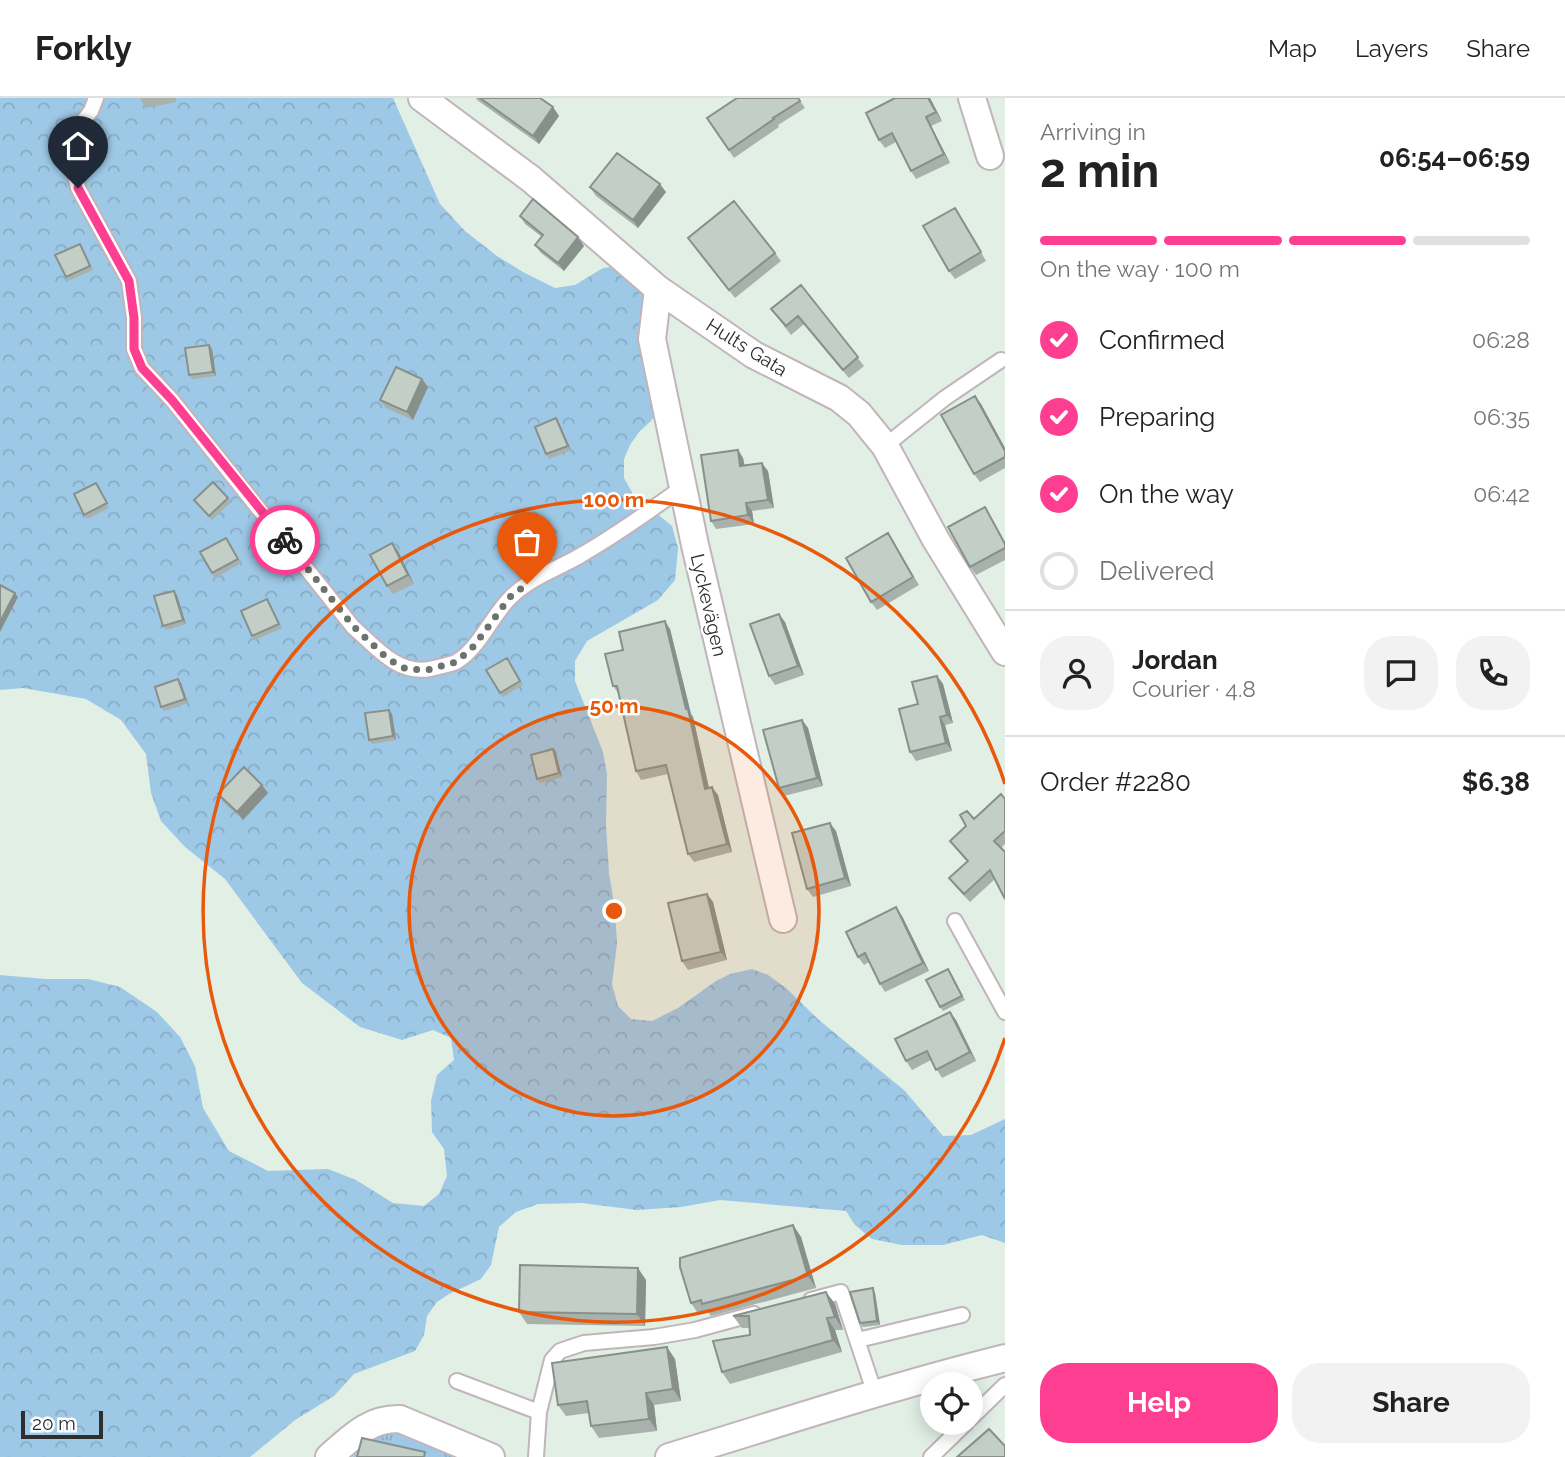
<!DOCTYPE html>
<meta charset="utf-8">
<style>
:root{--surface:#fff;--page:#f2f2f2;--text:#222;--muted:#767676;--line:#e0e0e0;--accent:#fe3f91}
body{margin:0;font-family:Raleway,sans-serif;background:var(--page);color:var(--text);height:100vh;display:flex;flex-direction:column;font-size:26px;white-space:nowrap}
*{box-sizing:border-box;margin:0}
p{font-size:23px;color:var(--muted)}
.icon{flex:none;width:38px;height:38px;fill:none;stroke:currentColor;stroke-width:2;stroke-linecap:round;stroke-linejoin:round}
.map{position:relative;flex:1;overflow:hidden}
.panel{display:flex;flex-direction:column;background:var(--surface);width:560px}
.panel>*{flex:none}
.controls{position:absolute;left:920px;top:1274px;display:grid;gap:14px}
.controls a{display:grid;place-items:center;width:63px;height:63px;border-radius:50%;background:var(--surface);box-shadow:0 4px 18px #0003;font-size:35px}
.scale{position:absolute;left:21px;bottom:18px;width:82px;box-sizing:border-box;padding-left:7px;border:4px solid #2e2e2e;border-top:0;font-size:19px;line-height:24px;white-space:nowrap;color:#2e2e2e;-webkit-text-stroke:5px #fff;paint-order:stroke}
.pin{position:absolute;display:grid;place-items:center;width:60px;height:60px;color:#fff;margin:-72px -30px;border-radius:50% 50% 50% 0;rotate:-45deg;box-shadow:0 0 7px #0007}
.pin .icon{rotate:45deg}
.courier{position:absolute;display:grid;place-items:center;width:70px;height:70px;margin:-35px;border:5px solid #fe3f91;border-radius:50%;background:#fff;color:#222;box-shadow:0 2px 9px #0007}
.head em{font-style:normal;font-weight:700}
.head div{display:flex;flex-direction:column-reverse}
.head{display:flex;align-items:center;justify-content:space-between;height:119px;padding:0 35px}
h1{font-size:46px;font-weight:700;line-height:52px}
.bar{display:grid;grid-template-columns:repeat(4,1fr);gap:10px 7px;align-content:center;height:84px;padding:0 35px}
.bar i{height:9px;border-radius:5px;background:var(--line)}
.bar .on{background:var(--accent)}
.bar p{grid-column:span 4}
.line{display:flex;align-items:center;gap:18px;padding:0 35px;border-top:2px solid var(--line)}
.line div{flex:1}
.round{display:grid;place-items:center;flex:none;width:74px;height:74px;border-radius:28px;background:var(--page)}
ol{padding:0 35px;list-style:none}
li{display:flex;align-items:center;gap:21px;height:77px}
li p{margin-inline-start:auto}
li .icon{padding:7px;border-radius:50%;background:var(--accent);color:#fff;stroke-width:4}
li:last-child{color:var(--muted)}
li i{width:38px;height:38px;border:4px solid var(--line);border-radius:50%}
.cta{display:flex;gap:14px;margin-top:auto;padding:14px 35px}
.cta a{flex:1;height:80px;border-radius:28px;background:var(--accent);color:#fff;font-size:28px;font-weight:700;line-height:80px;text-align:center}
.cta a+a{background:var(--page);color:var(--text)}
header{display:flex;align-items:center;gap:42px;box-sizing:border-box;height:98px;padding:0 35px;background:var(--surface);border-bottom:2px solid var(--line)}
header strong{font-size:33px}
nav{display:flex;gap:38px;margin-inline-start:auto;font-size:24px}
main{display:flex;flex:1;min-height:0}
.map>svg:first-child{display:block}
.grass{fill:url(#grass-tufts)}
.park{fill:url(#park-crowns)}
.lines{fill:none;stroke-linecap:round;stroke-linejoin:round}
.lane-casing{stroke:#c1b4ba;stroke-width:18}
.street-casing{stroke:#c1b4ba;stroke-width:30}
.lane{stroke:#fff;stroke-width:14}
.street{stroke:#fff;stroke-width:26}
.wall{fill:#a8b1ab}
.shaded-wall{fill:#88908b}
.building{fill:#c3cec7;stroke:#88908b;stroke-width:2}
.done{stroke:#6d726e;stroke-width:7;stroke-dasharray:0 12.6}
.route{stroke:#fe3f91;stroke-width:9}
.ring{fill:none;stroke:#e8590c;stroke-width:3.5}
.labels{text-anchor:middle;stroke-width:5;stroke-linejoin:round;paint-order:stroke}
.street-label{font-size:19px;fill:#2e2e2e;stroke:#fff}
.centre{fill:#e8590c;stroke:#fff;stroke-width:3.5}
.ring-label{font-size:21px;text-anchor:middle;font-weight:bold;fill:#e8590c;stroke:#fff;stroke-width:5;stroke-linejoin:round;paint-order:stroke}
</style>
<header>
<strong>Forkly</strong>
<nav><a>Map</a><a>Layers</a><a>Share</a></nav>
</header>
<main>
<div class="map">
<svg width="1005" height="1359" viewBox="0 0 1005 1359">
<defs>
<pattern id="grass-tufts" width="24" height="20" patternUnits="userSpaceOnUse" patternTransform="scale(1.75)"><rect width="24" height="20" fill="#9dc8e6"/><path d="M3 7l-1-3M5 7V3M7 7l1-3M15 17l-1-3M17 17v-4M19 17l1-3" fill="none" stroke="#88acc6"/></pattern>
<pattern id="park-crowns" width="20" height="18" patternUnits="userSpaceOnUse" patternTransform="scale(1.75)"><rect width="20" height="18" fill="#9dc8e6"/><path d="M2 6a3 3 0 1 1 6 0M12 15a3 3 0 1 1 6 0" fill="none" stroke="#88acc6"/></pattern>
</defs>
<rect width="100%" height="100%" fill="#e1efe5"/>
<path class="grass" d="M 394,1332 L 458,1359 L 352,1359 L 379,1336 Z"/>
<path class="park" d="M 0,0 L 393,0 L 440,106 L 465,133 L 497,158 L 523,174 L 555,190 L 575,187 L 603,170 L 612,169 L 623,174 L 646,196 L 664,303 L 651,323 L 639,334 L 630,347 L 624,361 L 624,380 L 633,396 L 672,428 L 678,450 L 675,482 L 658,502 L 587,543 L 575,563 L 575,583 L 603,654 L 607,676 L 606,727 L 609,775 L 615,812 L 617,846 L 612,886 L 618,908 L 631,921 L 652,923 L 678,910 L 716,883 L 730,876 L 752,871 L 768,877 L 786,890 L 819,922 L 905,993 L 943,1038 L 971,1037 L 1005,1021 L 1005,1145 L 982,1137 L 943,1147 L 902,1147 L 872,1141 L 855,1127 L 846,1113 L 720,1102 L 681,1109 L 637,1112 L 582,1105 L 538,1106 L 516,1114 L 499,1129 L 491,1167 L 481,1181 L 449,1196 L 437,1204 L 427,1218 L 424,1237 L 415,1253 L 354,1276 L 334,1298 L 295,1322 L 250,1359 L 0,1359 L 0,877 L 45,881 L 88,881 L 120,889 L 157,914 L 180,939 L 195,968 L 203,1010 L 229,1053 L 268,1073 L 328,1071 L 356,1082 L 393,1105 L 424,1108 L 439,1096 L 447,1078 L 444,1051 L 432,1034 L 431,1003 L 437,977 L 454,962 L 451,940 L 433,932 L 402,942 L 360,929 L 302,885 L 225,781 L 185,749 L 161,723 L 151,695 L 146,656 L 121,622 L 86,601 L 23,590 L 0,592 Z"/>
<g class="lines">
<g class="lane-casing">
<path id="lane" d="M 96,0 L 91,13 L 67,43 L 78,90 L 129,183 L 134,220 L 134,251 L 142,270 L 172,302 L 353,529 C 375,548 397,577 430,571 C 437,569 449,567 456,564 C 478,552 493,516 511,499 C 529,481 554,472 576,460 C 613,439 648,414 683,389
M 885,348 L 945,300 L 1001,262
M 955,823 L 1005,914
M 811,1202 L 841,1194 L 875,1296
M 858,1242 L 962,1217
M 457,1283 L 539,1314
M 971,1320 L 1005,1287
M 536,1359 L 539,1314 L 552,1262 L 560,1253 L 584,1245 L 654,1239 L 695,1232 L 754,1216
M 931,1359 L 966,1325"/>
</g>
<g class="street-casing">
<path id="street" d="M 422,0 L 531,81 L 658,191 L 754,257 L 839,300 L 859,316 L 885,348 L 936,442 L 1005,554
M 972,0 L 990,58
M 658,191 L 652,241 L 695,447 L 783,821
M 329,1359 C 351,1340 369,1320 400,1321 L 491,1359
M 669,1359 C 781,1325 892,1288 1005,1260"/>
</g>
<use href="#lane" class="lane"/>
<use href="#street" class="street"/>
</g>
<path class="wall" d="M 140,0 L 176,0 L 176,4 L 146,10 Z
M 476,0 L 540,0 L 553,9 L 559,18 L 539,46 L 477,2 Z
M 798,0 L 805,10 L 778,27 L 779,29 L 734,60 L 707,20 Z
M 895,0 L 930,0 L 942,23 L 931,28 L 950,65 L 916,81 L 911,73 L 896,44 L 885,50 L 879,42 Z
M 590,89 L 666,94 L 638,130 L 596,98 Z
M 520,118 L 584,148 L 564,173 L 541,155 L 535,147 L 542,139 L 525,126 Z
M 960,118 L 986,163 L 955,181 L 949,173 Z
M 688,140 L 775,155 L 781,163 L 735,200 Z
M 83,150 L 93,172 L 68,183 L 66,179 Z
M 801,187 L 864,268 L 849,280 L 804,226 L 791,237 L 771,211 Z
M 209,247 L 212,251 L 216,278 L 192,281 L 189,277 Z
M 422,281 L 428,289 L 413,322 L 386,310 L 380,302 Z
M 981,306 L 1005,350 L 1005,370 L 980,384 L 974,376 Z
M 559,325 L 571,352 L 549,361 L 546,356 Z
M 738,352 L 743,360 L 745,368 L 768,373 L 774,410 L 752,413 L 754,426 L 716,431 L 711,423 Z
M 96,385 L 109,410 L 87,421 L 84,417 Z
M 228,400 L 231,404 L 212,422 L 194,402 Z
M 990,417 L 1005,444 L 1005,462 L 976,477 L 970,469 Z
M 226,440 L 241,465 L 215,480 L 212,475 Z
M 893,443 L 919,487 L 877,512 L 871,504 Z
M 392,445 L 398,453 L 414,486 L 393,496 L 387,488 Z
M 177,497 L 186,526 L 166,532 L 163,528 Z
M 267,501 L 282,530 L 255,542 L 252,538 Z
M 785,524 L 804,577 L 775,587 L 769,578 Z
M 670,531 L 691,616 L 693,619 L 709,690 L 718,697 L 732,754 L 694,764 L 688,756 L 668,676 L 641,682 L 636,673 L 619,596 L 613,588 L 623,552 Z
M 507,560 L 523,587 L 503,599 L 500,595 Z
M 937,578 L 943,586 L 953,625 L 945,627 L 952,653 L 916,663 L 910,654 L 918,606 Z
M 178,581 L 181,585 L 188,605 L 164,613 L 161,609 Z
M 392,616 L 396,642 L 372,646 L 369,642 Z
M 802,622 L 808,630 L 823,688 L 784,698 L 779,690 Z
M 556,655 L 562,679 L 540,685 L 537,681 Z
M 268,695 L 243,722 L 224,705 L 218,696 Z
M 1005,701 L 1005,746 L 1001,750 L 995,781 L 970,804 L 955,788 L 949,780 L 967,764 L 950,743 L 974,721 Z
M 836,733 L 851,788 L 813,799 L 807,791 Z
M 707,796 L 713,804 L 727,862 L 688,872 L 682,863 Z
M 902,818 L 929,873 L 885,894 L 880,886 L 869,864 L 864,867 L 858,859 Z
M 951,875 L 965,902 L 943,913 L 940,909 Z
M 956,922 L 976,963 L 942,980 L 931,962 L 912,972 L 906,963 Z
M 793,1127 L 801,1139 L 816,1190 L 711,1218 L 708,1214 L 699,1217 L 691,1205 Z
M 646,1182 L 645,1228 L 527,1226 L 519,1214 Z
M 826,1194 L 835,1206 L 843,1232 L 835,1232 L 842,1254 L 730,1286 L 722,1274 L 750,1237 L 750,1230 L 742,1230 L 733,1218 Z
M 875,1195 L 880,1227 L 863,1229 L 860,1225 Z
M 675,1261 L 681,1303 L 654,1307 L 657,1333 L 599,1340 L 591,1328 L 589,1315 L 566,1318 L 558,1307 Z"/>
<path class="shaded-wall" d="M 928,0 L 930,0 L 942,23 L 936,14 Z
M 553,9 L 559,18 L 539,46 L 533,38 Z
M 926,19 L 931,28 L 950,65 L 944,56 Z
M 660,86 L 666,94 L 638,130 L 633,122 Z
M 578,139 L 584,148 L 564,173 L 558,165 Z
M 209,247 L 212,251 L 216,278 L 213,274 Z
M 422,281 L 428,289 L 413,322 L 407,314 Z
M 975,298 L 981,306 L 1005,350 L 1005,353 Z
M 556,320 L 559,325 L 571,352 L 568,348 Z
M 738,352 L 743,360 L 746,377 L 740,368 Z
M 762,365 L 768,373 L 774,410 L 768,402 Z
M 746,405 L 752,413 L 754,426 L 748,417 Z
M 392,445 L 398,453 L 414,486 L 408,477 Z
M 174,493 L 177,497 L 186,526 L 183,522 Z
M 15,495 L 18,499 L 0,534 L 0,524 Z
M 779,516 L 785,524 L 804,577 L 798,568 Z
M 665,523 L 670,531 L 691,616 L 693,619 L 711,699 L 705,691 Z
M 937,578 L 943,586 L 953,625 L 947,617 Z
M 178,581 L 181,585 L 188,605 L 185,601 Z
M 389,612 L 392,616 L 396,642 L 393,638 Z
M 940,619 L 945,627 L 952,653 L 946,645 Z
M 802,622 L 808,630 L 823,688 L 817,680 Z
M 553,651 L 556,655 L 562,679 L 559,675 Z
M 262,687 L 268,695 L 243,722 L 237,714 Z
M 712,689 L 718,697 L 732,754 L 727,746 Z
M 830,725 L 836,733 L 851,788 L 845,780 Z
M 707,796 L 713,804 L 727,862 L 721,854 Z
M 896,809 L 902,818 L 929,873 L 923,865 Z
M 950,914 L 956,922 L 976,963 L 970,954 Z
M 793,1127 L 801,1139 L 816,1190 L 808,1178 Z
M 638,1170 L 646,1182 L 645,1228 L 637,1216 Z
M 873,1190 L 875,1195 L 880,1227 L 877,1223 Z
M 826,1194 L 835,1206 L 843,1232 L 835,1219 Z
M 827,1220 L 835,1232 L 842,1254 L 833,1242 Z
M 667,1249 L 675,1261 L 681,1303 L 673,1291 Z
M 646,1295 L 654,1307 L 657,1333 L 649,1321 Z"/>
<path class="building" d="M 480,0 L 540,0 L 553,9 L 533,38 Z
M 737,0 L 798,0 L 800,3 L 773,20 L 774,21 L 729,52 L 707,20 Z
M 895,0 L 928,0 L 936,14 L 926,19 L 944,56 L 911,73 L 892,35 L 879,42 L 866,15 Z
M 617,55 L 660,86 L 633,122 L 590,89 Z
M 533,101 L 578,139 L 558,165 L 535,147 L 543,137 L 520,118 Z
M 734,103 L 775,155 L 729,192 L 688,140 Z
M 955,110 L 981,154 L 949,173 L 923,128 Z
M 80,146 L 90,168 L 66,179 L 55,157 Z
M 801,187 L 858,259 L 843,272 L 798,218 L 786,228 L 771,211 Z
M 209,247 L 213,274 L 189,277 L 185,250 Z
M 396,269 L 422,281 L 407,314 L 380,302 Z
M 975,298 L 1005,353 L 1005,359 L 974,376 L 941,317 Z
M 556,320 L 568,348 L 546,356 L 535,329 Z
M 738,352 L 740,368 L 762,365 L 768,402 L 746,405 L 748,417 L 711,423 L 701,357 Z
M 213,384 L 228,400 L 209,418 L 194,402 Z
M 96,385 L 107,405 L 84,417 L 74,396 Z
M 985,409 L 1005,446 L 1005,450 L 970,469 L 948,429 Z
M 888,435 L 913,479 L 871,504 L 846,460 Z
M 226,440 L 238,461 L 212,475 L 200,454 Z
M 392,445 L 408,477 L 387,488 L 370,457 Z
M 0,487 L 15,495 L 0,524 Z
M 174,493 L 183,522 L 163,528 L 154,498 Z
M 267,501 L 279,526 L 252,538 L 241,513 Z
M 779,516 L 798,568 L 769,578 L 750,526 Z
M 665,523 L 686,611 L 688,611 L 705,691 L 712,689 L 727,746 L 688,756 L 666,667 L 636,673 L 617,588 L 613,588 L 605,556 L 623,552 L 619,534 Z
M 507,560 L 520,583 L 500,595 L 486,572 Z
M 937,578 L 947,617 L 940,619 L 946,645 L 910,654 L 899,611 L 918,606 L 912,584 Z
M 178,581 L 185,601 L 161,609 L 155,589 Z
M 389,612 L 393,638 L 369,642 L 365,615 Z
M 802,622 L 817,680 L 779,690 L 763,632 Z
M 553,651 L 559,675 L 537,681 L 531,657 Z
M 244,669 L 262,687 L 237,714 L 218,696 Z
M 1001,696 L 1005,701 L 1005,733 L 994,743 L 1005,754 L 1005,801 L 990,772 L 964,796 L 949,780 L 968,763 L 950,743 L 966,728 L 960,717 L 967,713 L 974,721 Z
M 830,725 L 845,780 L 807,791 L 792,735 Z
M 707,796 L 721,854 L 682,863 L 668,805 Z
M 896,809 L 923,865 L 880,886 L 865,855 L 858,859 L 846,834 Z
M 948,871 L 962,898 L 940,909 L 926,882 Z
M 950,914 L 970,954 L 936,972 L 927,953 L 906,963 L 895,941 Z
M 793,1127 L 808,1178 L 702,1206 L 701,1202 L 691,1205 L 680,1169 L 680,1160 Z
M 520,1167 L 638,1170 L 637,1216 L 519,1214 Z
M 873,1190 L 877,1223 L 860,1225 L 850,1194 Z
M 826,1194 L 835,1219 L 827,1220 L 833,1242 L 722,1274 L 713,1243 L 750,1237 L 749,1218 L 733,1218 Z
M 667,1249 L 673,1291 L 646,1295 L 649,1321 L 591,1328 L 587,1303 L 558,1307 L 552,1265 Z
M 989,1331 L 1005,1348 L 1005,1359 L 957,1359 Z
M 362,1340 L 425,1354 L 424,1359 L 357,1359 Z"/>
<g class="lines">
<path class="done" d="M 285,442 L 353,528 L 388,561 L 406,571 L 427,572 L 456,564 L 474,548 L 510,499 L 527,486"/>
<path class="route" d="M 78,90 L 129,183 L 134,220 L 134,251 L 142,270 L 172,302 L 285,442"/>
</g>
<circle cx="614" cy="813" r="205" fill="#e8590c" fill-opacity=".12"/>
<g class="ring">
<circle cx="614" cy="813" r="205"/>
<path d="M1005 940A411 411 0 1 1 1005 686"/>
</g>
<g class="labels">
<g class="street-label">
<text transform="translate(747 249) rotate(32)" y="7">Hults Gata</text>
<text transform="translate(709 507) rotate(77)" y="7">Lyckevägen</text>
</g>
</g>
<circle cx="614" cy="813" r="10" class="centre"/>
<g class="ring-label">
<text x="614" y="409">100 m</text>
<text x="614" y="615">50 m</text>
</g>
</svg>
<div class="controls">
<a><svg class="icon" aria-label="locate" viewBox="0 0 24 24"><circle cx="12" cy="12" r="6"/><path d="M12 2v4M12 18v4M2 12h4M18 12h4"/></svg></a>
</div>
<div class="scale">20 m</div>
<div class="pin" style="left:527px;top:486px;background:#ea580c"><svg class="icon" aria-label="bag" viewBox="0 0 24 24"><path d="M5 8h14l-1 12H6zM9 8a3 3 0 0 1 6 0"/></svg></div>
<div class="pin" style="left:78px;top:90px;background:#1f2937"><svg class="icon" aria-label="home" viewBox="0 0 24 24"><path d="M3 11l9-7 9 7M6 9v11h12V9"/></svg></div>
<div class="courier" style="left:285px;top:442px"><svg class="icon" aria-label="bike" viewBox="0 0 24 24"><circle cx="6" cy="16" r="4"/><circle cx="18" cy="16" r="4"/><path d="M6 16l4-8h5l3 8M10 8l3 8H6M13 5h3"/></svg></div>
</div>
<section class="panel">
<div class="head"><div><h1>2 min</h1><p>Arriving in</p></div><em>06:54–06:59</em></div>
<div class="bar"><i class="on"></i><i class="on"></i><i class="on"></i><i></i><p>On the way · 100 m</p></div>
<ol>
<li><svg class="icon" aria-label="check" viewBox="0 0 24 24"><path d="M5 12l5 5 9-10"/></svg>Confirmed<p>06:28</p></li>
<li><svg class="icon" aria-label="check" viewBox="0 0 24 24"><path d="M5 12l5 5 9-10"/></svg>Preparing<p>06:35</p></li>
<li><svg class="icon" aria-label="check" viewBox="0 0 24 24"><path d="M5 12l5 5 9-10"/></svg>On the way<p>06:42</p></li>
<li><i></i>Delivered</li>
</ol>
<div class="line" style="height:126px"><a class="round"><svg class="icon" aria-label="person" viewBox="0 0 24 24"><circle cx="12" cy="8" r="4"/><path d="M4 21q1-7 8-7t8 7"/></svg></a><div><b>Jordan</b><p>Courier · 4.8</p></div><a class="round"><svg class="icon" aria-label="chat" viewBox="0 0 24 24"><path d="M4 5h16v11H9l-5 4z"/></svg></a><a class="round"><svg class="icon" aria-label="phone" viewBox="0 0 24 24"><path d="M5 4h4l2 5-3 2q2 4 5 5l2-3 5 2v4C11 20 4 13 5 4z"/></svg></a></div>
<div class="line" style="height:91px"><div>Order #2280</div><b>$6.38</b></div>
<div class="cta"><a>Help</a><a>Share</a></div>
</section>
</main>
